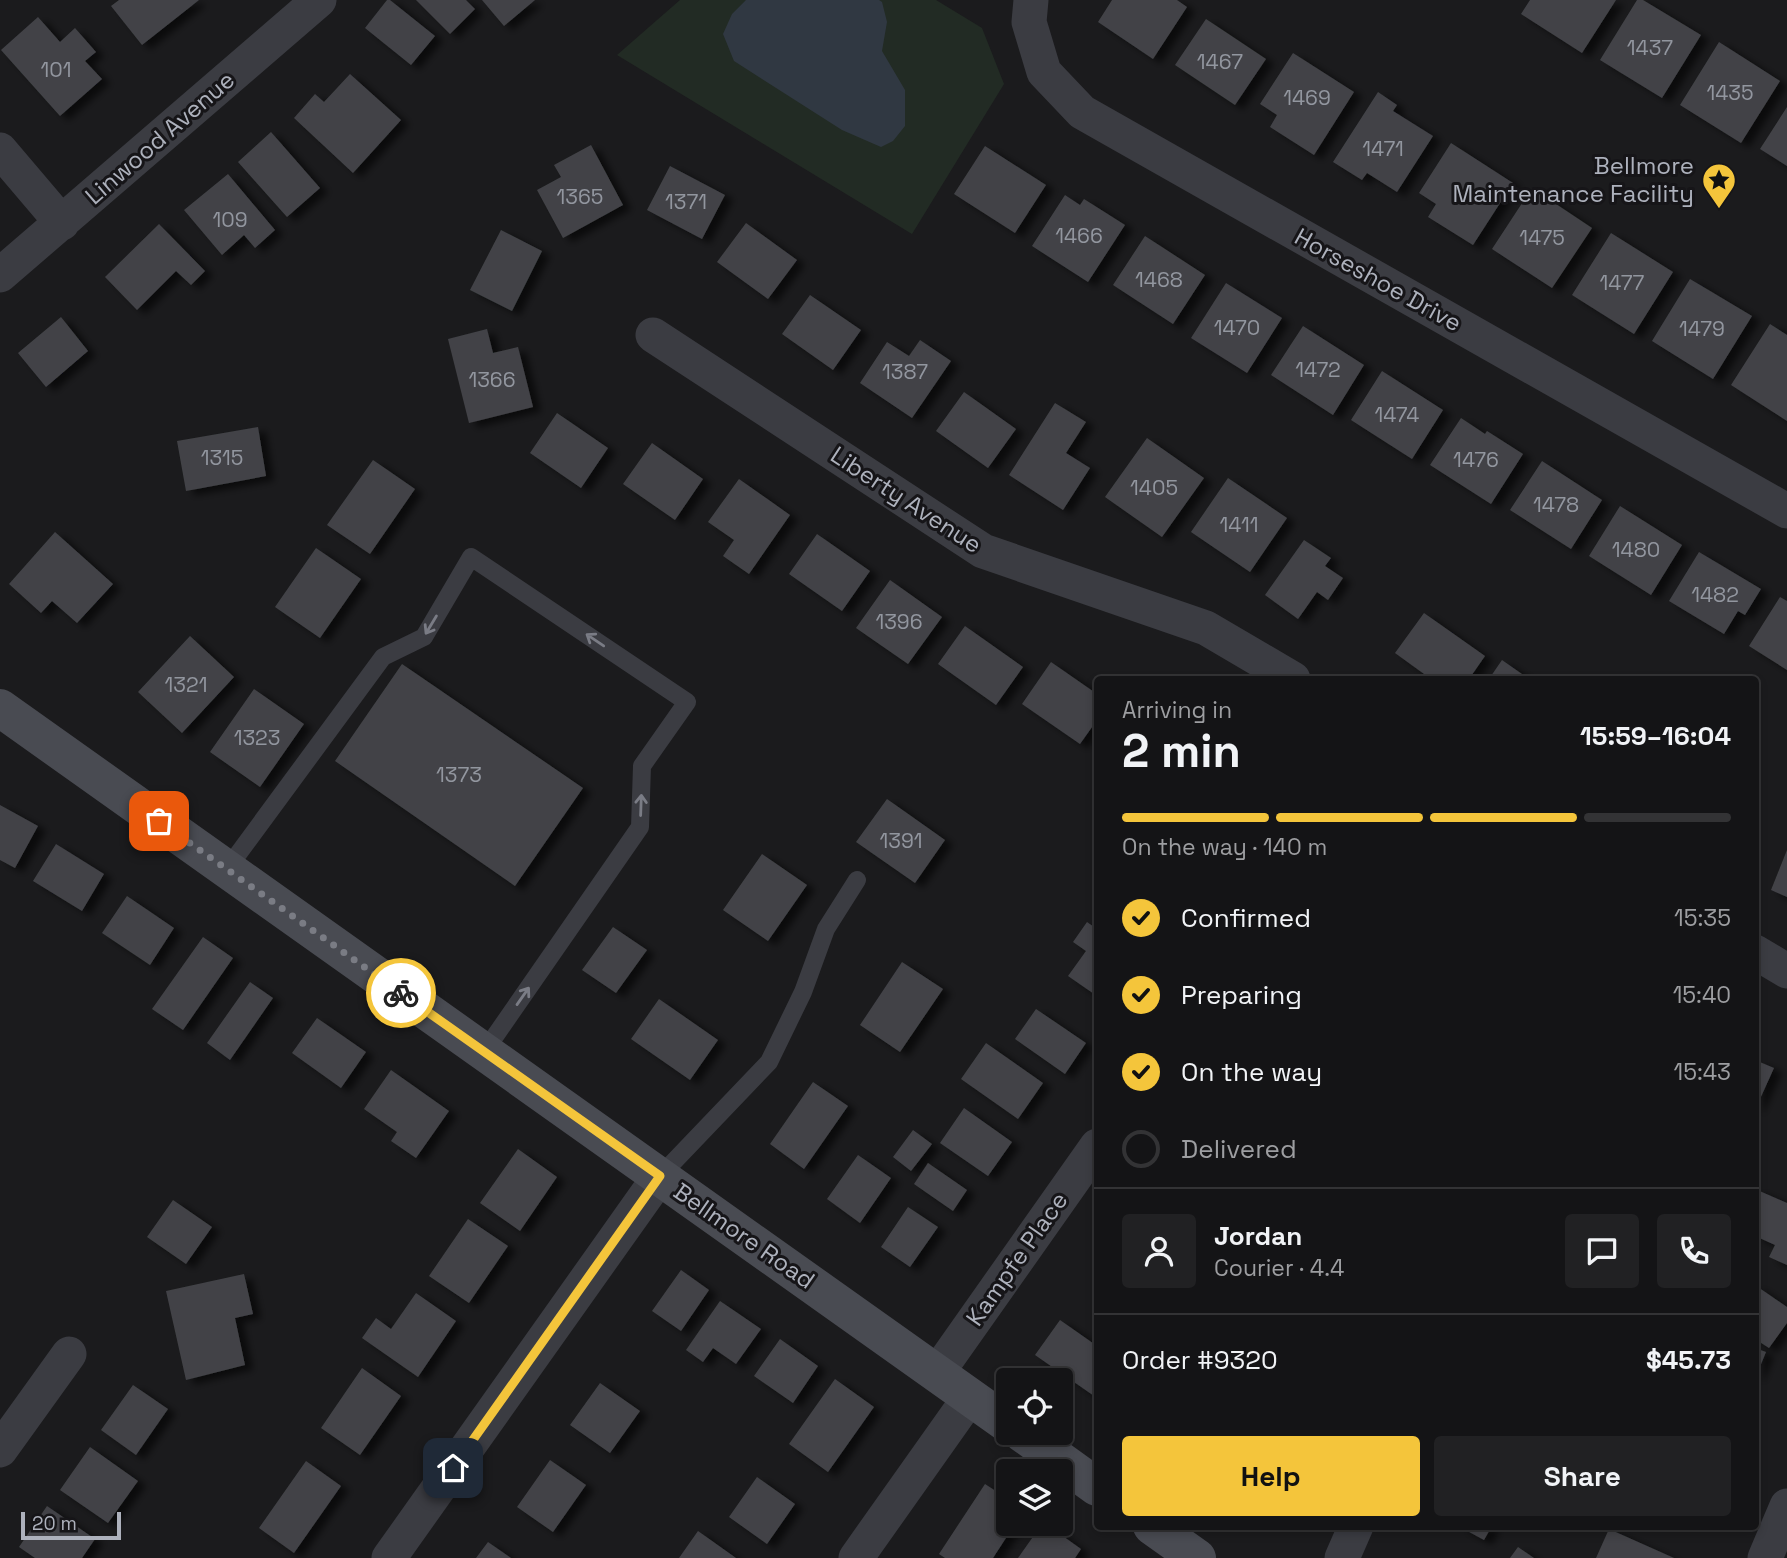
<!DOCTYPE html>
<meta charset="utf-8">
<style>
:root{--surface:#141416;--page:#212123;--text:#f1f3f6;--muted:#9d9ea1;--line:#333335;--accent:#f4c53b}
body{margin:0;font-family:"Space Grotesk",sans-serif;background:var(--page);color:var(--text);height:100vh;display:flex;flex-direction:column;font-size:26px;white-space:nowrap}
*{box-sizing:border-box;margin:0}
p{font-size:23px;color:var(--muted)}
.icon{flex:none;width:38px;height:38px;fill:none;stroke:currentColor;stroke-width:2;stroke-linecap:round;stroke-linejoin:round}
.map{position:relative;flex:1;overflow:hidden}
.side{position:absolute;left:1094px;top:676px;width:665px;height:854px;display:flex;flex-direction:column;background:var(--surface);border-radius:7px;box-shadow:0 4px 10px #0003,0 0 0 2px var(--line)}
.side>*{flex:none}
.fabs{position:absolute;left:996px;top:1368px;display:grid;gap:14px}
.fabs a{display:grid;place-items:center;width:77px;height:77px;border-radius:7px;background:var(--surface);box-shadow:0 4px 10px #0003,0 0 0 2px var(--line);font-size:35px}
.scale{position:absolute;left:21px;bottom:18px;width:100px;box-sizing:border-box;padding-left:7px;border:4px solid #adb1bc;border-top:0;font-size:19px;line-height:24px;white-space:nowrap;color:#adb1bc;-webkit-text-stroke:5px #161518;paint-order:stroke}
.pin{position:absolute;display:grid;place-items:center;width:60px;height:60px;color:#fff;margin:-30px;border-radius:14px;box-shadow:0 4px 10px #0006}
.courier{position:absolute;display:grid;place-items:center;width:70px;height:70px;margin:-35px;border:5px solid #f4c53b;border-radius:50%;background:#fff;color:#222;box-shadow:0 2px 9px #0007}
.headline em{font-style:normal;font-weight:700}
.headline div{display:flex;flex-direction:column-reverse}
.headline{display:flex;align-items:center;justify-content:space-between;height:119px;padding:0 28px}
h1{font-size:46px;font-weight:700;line-height:52px}
.bar{display:grid;grid-template-columns:repeat(4,1fr);gap:10px 7px;align-content:center;height:84px;padding:0 28px}
.bar i{height:9px;border-radius:5px;background:var(--line)}
.bar .current{background:var(--accent)}
.bar p{grid-column:span 4}
.line{display:flex;align-items:center;gap:18px;padding:0 28px;border-top:2px solid var(--line)}
.line div{flex:1}
.round{display:grid;place-items:center;flex:none;width:74px;height:74px;border-radius:7px;background:var(--page)}
ol{padding:0 28px;list-style:none}
li{display:flex;align-items:center;gap:21px;height:77px}
li p{margin-inline-start:auto}
li .icon{padding:7px;border-radius:50%;background:var(--accent);color:#111;stroke-width:4}
li:last-child{color:var(--muted)}
li i{width:38px;height:38px;border:4px solid var(--line);border-radius:50%}
.action{display:flex;gap:14px;margin-top:auto;padding:14px 28px}
.action a{flex:1;height:80px;border-radius:7px;background:var(--accent);color:#111;font-size:28px;font-weight:700;line-height:80px;text-align:center}
.action a+a{background:var(--page);color:var(--text)}
.map>svg:first-child{display:block}
.green{fill:#222b24}
.water{fill:#303842}
.building{fill:#424347;filter:url(#shadow)}
.lines{fill:none;stroke-linecap:round;stroke-linejoin:round}
.lane{stroke:#3b3c42;stroke-width:18}
.street{stroke:#3b3c42;stroke-width:35}
.secondary{stroke:#494b52;stroke-width:38}
.oneway{stroke:#7a7c85}
.done{stroke:#7a7c84;stroke-width:7;stroke-dasharray:0 12.6}
.route{stroke:#f4c53b;stroke-width:9}
.labels{text-anchor:middle;stroke-width:6;stroke-linejoin:round;paint-order:stroke}
.number-label{font-size:21px;fill:#92969f}
.street-label{font-size:24px;fill:#adb1bc;stroke:#161518}
.poi-label{font-size:24px;fill:#adb1bc;stroke:#161518;text-anchor:end}
</style>
<div class="map">
<svg width="1787" height="1558" viewBox="0 0 1787 1558">
<defs>
<filter id="shadow"><feDropShadow dx="8" dy="4.5" stdDeviation="3.5" flood-color="#0009"/></filter>
</defs>
<rect width="100%" height="100%" fill="#1b1b1d"/>
<path class="green" d="M 680,0 L 936,0 L 982,28 L 1004,84 L 912,234 L 617,55 Z"/>
<path class="water" d="M 746,0 L 879,0 L 882,2 L 887,22 L 882,51 L 905,90 L 905,126 L 893,141 L 881,147 L 842,130 L 734,61 L 723,34 L 732,14 Z"/>
<path class="building" d="M 119,0 L 199,0 L 142,45 L 111,6 Z
M 387,0 L 390,0 L 435,36 L 411,65 L 365,28 Z
M 416,0 L 466,0 L 475,9 L 450,34 Z
M 482,0 L 535,0 L 504,26 Z
M 1112,0 L 1177,0 L 1187,7 L 1153,59 L 1098,22 Z
M 1530,0 L 1616,0 L 1582,53 L 1521,14 Z
M 1637,0 L 1643,0 L 1701,35 L 1662,98 L 1600,60 Z
M 38,17 L 60,42 L 75,28 L 96,52 L 85,61 L 102,79 L 60,116 L 1,50 Z
M 1206,19 L 1266,59 L 1235,105 L 1175,65 Z
M 1719,42 L 1780,81 L 1741,143 L 1680,105 Z
M 1293,53 L 1354,92 L 1314,155 L 1270,127 L 1277,115 L 1260,104 Z
M 350,74 L 401,120 L 353,173 L 294,118 L 315,94 L 324,102 Z
M 1378,92 L 1397,105 L 1393,111 L 1433,136 L 1397,192 L 1367,173 L 1362,180 L 1333,162 Z
M 1787,107 L 1787,166 L 1760,149 Z
M 271,132 L 320,188 L 287,217 L 238,162 Z
M 1451,143 L 1513,183 L 1473,245 L 1428,217 L 1436,204 L 1419,193 Z
M 591,145 L 623,205 L 563,238 L 537,190 L 561,177 L 554,165 Z
M 985,146 L 1046,185 L 1015,233 L 954,194 Z
M 670,166 L 725,195 L 702,239 L 647,210 Z
M 228,174 L 275,230 L 255,248 L 244,235 L 222,255 L 184,210 Z
M 1532,188 L 1592,228 L 1552,288 L 1492,249 Z
M 1065,195 L 1080,205 L 1084,199 L 1125,225 L 1088,282 L 1032,246 Z
M 746,223 L 797,260 L 768,299 L 717,262 Z
M 159,224 L 205,271 L 191,285 L 176,271 L 137,310 L 105,277 Z
M 501,230 L 542,251 L 512,311 L 470,290 Z
M 1611,233 L 1673,272 L 1634,334 L 1572,295 Z
M 1145,236 L 1205,275 L 1173,324 L 1113,285 Z
M 1690,279 L 1752,316 L 1713,379 L 1652,341 Z
M 1226,283 L 1282,318 L 1247,373 L 1191,338 Z
M 810,295 L 861,330 L 833,370 L 782,334 Z
M 61,317 L 88,351 L 46,387 L 18,353 Z
M 1770,324 L 1787,335 L 1787,421 L 1731,385 Z
M 1303,326 L 1364,365 L 1333,415 L 1271,375 Z
M 487,329 L 493,353 L 518,347 L 533,407 L 469,423 L 448,339 Z
M 920,340 L 951,361 L 912,418 L 860,383 L 887,342 L 909,356 Z
M 1382,371 L 1443,410 L 1412,459 L 1351,420 Z
M 964,392 L 1016,429 L 988,468 L 936,431 Z
M 1055,403 L 1086,422 L 1066,453 L 1090,468 L 1063,510 L 1009,475 Z
M 557,413 L 608,448 L 581,488 L 530,453 Z
M 1461,418 L 1485,434 L 1487,431 L 1523,454 L 1491,504 L 1430,465 Z
M 258,427 L 266,476 L 186,491 L 177,441 Z
M 1147,438 L 1204,478 L 1162,537 L 1105,497 Z
M 652,443 L 703,479 L 675,520 L 623,484 Z
M 373,460 L 415,489 L 370,554 L 327,525 Z
M 1542,461 L 1602,500 L 1571,549 L 1510,510 Z
M 1228,478 L 1287,518 L 1250,572 L 1191,532 Z
M 739,479 L 790,515 L 749,574 L 723,556 L 734,540 L 708,522 Z
M 1620,506 L 1682,545 L 1651,595 L 1589,556 Z
M 55,532 L 113,584 L 77,623 L 52,601 L 41,613 L 9,584 Z
M 817,534 L 870,571 L 842,611 L 789,574 Z
M 1304,540 L 1331,558 L 1325,566 L 1343,578 L 1328,600 L 1317,592 L 1298,619 L 1265,595 Z
M 316,548 L 361,579 L 320,638 L 275,607 Z
M 1699,552 L 1761,589 L 1745,615 L 1738,611 L 1724,634 L 1669,601 Z
M 890,580 L 942,617 L 908,664 L 856,628 Z
M 1780,597 L 1787,601 L 1787,670 L 1749,646 Z
M 1424,613 L 1485,656 L 1469,679 L 1431,679 L 1395,653 Z
M 965,626 L 1023,667 L 996,705 L 938,664 Z
M 190,636 L 234,677 L 182,733 L 138,692 Z
M 1502,660 L 1529,679 L 1489,679 Z
M 1051,662 L 1097,694 L 1097,720 L 1080,744 L 1022,704 Z
M 402,664 L 583,788 L 515,886 L 335,761 Z
M 254,689 L 304,724 L 260,787 L 210,752 Z
M 887,799 L 945,840 L 915,883 L 856,842 Z
M 0,805 L 38,826 L 15,868 L 0,860 Z
M 56,844 L 104,874 L 82,911 L 33,881 Z
M 1787,850 L 1787,897 L 1771,890 Z
M 762,854 L 807,885 L 768,941 L 723,910 Z
M 127,896 L 174,928 L 150,965 L 102,933 Z
M 1087,922 L 1097,929 L 1097,996 L 1068,976 L 1086,951 L 1073,942 Z
M 613,927 L 647,950 L 616,993 L 582,970 Z
M 203,937 L 233,958 L 183,1030 L 152,1009 Z
M 902,962 L 943,989 L 900,1052 L 860,1025 Z
M 250,982 L 273,998 L 230,1060 L 207,1043 Z
M 659,999 L 718,1040 L 690,1080 L 631,1039 Z
M 1036,1009 L 1086,1043 L 1065,1074 L 1015,1039 Z
M 317,1018 L 366,1052 L 341,1088 L 292,1053 Z
M 986,1043 L 1043,1083 L 1018,1119 L 961,1079 Z
M 1755,1060 L 1774,1068 L 1755,1110 Z
M 391,1070 L 449,1111 L 416,1158 L 391,1141 L 397,1132 L 364,1109 Z
M 813,1082 L 848,1106 L 804,1169 L 770,1144 Z
M 964,1108 L 1012,1142 L 988,1176 L 940,1143 Z
M 913,1130 L 932,1144 L 911,1171 L 893,1157 Z
M 518,1149 L 557,1177 L 520,1231 L 480,1203 Z
M 858,1155 L 891,1178 L 860,1223 L 827,1199 Z
M 928,1163 L 967,1190 L 953,1211 L 914,1184 Z
M 1755,1189 L 1787,1203 L 1787,1265 L 1769,1257 L 1775,1245 L 1755,1236 Z
M 173,1200 L 212,1227 L 186,1264 L 147,1237 Z
M 908,1207 L 938,1227 L 910,1267 L 881,1247 Z
M 468,1219 L 508,1246 L 469,1303 L 429,1276 Z
M 681,1270 L 709,1290 L 681,1331 L 652,1311 Z
M 244,1274 L 253,1314 L 235,1318 L 245,1365 L 186,1380 L 166,1291 Z
M 1755,1285 L 1787,1307 L 1787,1323 L 1769,1348 L 1755,1339 Z
M 416,1293 L 456,1321 L 418,1377 L 362,1338 L 376,1318 L 391,1329 Z
M 720,1301 L 761,1329 L 736,1364 L 713,1348 L 703,1362 L 686,1350 Z
M 1060,1320 L 1097,1346 L 1097,1398 L 1035,1355 Z
M 780,1339 L 818,1366 L 793,1403 L 754,1376 Z
M 1755,1348 L 1766,1352 L 1755,1379 Z
M 362,1368 L 401,1396 L 360,1455 L 321,1428 Z
M 835,1379 L 874,1407 L 828,1472 L 789,1444 Z
M 600,1383 L 640,1411 L 610,1453 L 570,1425 Z
M 133,1385 L 168,1409 L 136,1455 L 101,1430 Z
M 90,1447 L 138,1481 L 108,1523 L 60,1490 Z
M 550,1460 L 586,1485 L 553,1532 L 517,1507 Z
M 306,1461 L 341,1486 L 294,1553 L 259,1528 Z
M 757,1477 L 795,1504 L 767,1544 L 729,1517 Z
M 985,1484 L 1008,1499 L 1008,1524 L 1015,1524 L 993,1558 L 945,1558 L 939,1554 Z
M 47,1506 L 95,1539 L 82,1558 L 35,1558 L 19,1547 Z
M 1042,1524 L 1046,1524 L 1081,1549 L 1075,1558 L 1018,1558 Z
M 1458,1526 L 1492,1526 L 1484,1540 Z
M 1609,1529 L 1674,1558 L 1596,1558 Z
M 698,1531 L 736,1558 L 679,1558 Z
M 488,1542 L 511,1558 L 476,1558 Z
M 1518,1547 L 1534,1558 L 1510,1558 Z"/>
<g class="lines">
<path class="lane" d="M 227,869 L 383,657 L 424,637 L 471,557 L 687,702 L 642,766 L 640,827 L 484,1052
M 660,1176 L 769,1062 L 803,992 L 826,929 L 857,880"/>
<path class="street" d="M 1031,0 L 1029,22 L 1044,72 L 1082,112 L 1787,511
M 0,150 L 62,223
M 0,275 L 319,0
M 653,335 L 983,551 L 1206,628 L 1293,679
M 1755,952 L 1787,971
M 937,1373 L 1097,1146
M 0,1450 L 69,1354
M 389,1558 L 660,1176
M 856,1558 L 970,1397
M 1342,1558 L 1356,1526
M 1765,1558 L 1787,1506"/>
<path class="secondary" d="M 0,708 L 1008,1424
M 1022,1433 L 1097,1487
M 1152,1526 L 1197,1558"/>
</g>
<defs><path id="oneway-shaft" d="M-6 0H5M1.5-3L5.5 0L1.5 3" fill="none" stroke-width="1.6" stroke-linecap="round" stroke-linejoin="round" transform="scale(1.75)"/></defs>
<g class="oneway">
<use href="#oneway-shaft" transform="translate(431 625) rotate(121)"/>
<use href="#oneway-shaft" transform="translate(595 640) rotate(-146)"/>
<use href="#oneway-shaft" transform="translate(641 805) rotate(-88)"/>
<use href="#oneway-shaft" transform="translate(523 996) rotate(-55)"/>
</g>
<g class="lines">
<path class="done" d="M 159,821 L 401,993"/>
<path class="route" d="M 401,993 L 660,1176 L 453,1468"/>
</g>
<defs>
<g id="sight-pin" transform="scale(1.75)"><path d="M0 17L-7.5 6A9.5 9.5 0 1 1 7.5 6Z" fill="#f4c53b" stroke="#161518"/><path d="M0-6L1.8-2.2L6-1.7L2.9 1.2L3.7 5.4L0 3.3L-3.7 5.4L-2.9 1.2L-6-1.7L-1.8-2.2Z" fill="#111"/></g>
</defs>
<g fill-rule="evenodd">
<use href="#sight-pin" x="1719" y="180"/>
</g>
<g class="labels">
<g class="number-label">
<text x="1650" y="55">1437</text>
<text x="1220" y="69">1467</text>
<text x="56" y="77">101</text>
<text x="1730" y="100">1435</text>
<text x="1307" y="105">1469</text>
<text x="1383" y="156">1471</text>
<text x="580" y="204">1365</text>
<text x="686" y="209">1371</text>
<text x="230" y="227">109</text>
<text x="1079" y="243">1466</text>
<text x="1542" y="245">1475</text>
<text x="1159" y="287">1468</text>
<text x="1622" y="290">1477</text>
<text x="1237" y="335">1470</text>
<text x="1702" y="336">1479</text>
<text x="1318" y="377">1472</text>
<text x="905" y="379">1387</text>
<text x="492" y="387">1366</text>
<text x="1397" y="422">1474</text>
<text x="222" y="465">1315</text>
<text x="1476" y="467">1476</text>
<text x="1154" y="495">1405</text>
<text x="1556" y="512">1478</text>
<text x="1239" y="532">1411</text>
<text x="1636" y="557">1480</text>
<text x="1715" y="602">1482</text>
<text x="899" y="629">1396</text>
<text x="186" y="692">1321</text>
<text x="257" y="745">1323</text>
<text x="459" y="782">1373</text>
<text x="901" y="848">1391</text>
</g>
<g class="street-label">
<text transform="translate(160 138) rotate(-41)" y="8">Linwood Avenue</text>
<text transform="translate(1378 280) rotate(29)" y="8">Horseshoe Drive</text>
<text transform="translate(906 500) rotate(33)" y="8">Liberty Avenue</text>
<text transform="translate(744 1236) rotate(35)" y="8">Bellmore Road</text>
<text transform="translate(1017 1259) rotate(-55)" y="8">Kampfe Place</text>
</g>
<g class="poi-label">
<text x="1694" y="174">Bellmore<tspan x="1694" dy="28">Maintenance Facility</tspan></text>
</g>
</g>
</svg>
<div class="fabs">
<a><svg class="icon" aria-label="locate" viewBox="0 0 24 24"><circle cx="12" cy="12" r="6"/><path d="M12 2v4M12 18v4M2 12h4M18 12h4"/></svg></a>
<a><svg class="icon" aria-label="layers" viewBox="0 0 24 24"><path d="M12 4l9 5-9 5-9-5zM3 14l9 5 9-5"/></svg></a>
</div>
<div class="scale">20 m</div>
<div class="pin" style="left:159px;top:821px;background:#ea580c"><svg class="icon" aria-label="bag" viewBox="0 0 24 24"><path d="M5 8h14l-1 12H6zM9 8a3 3 0 0 1 6 0"/></svg></div>
<div class="pin" style="left:453px;top:1468px;background:#1f2937"><svg class="icon" aria-label="home" viewBox="0 0 24 24"><path d="M3 11l9-7 9 7M6 9v11h12V9"/></svg></div>
<div class="courier" style="left:401px;top:993px"><svg class="icon" aria-label="bike" viewBox="0 0 24 24"><circle cx="6" cy="16" r="4"/><circle cx="18" cy="16" r="4"/><path d="M6 16l4-8h5l3 8M10 8l3 8H6M13 5h3"/></svg></div>
<section class="side">
<div class="headline"><div><h1>2 min</h1><p>Arriving in</p></div><em>15:59–16:04</em></div>
<div class="bar"><i class="current"></i><i class="current"></i><i class="current"></i><i></i><p>On the way · 140 m</p></div>
<ol>
<li><svg class="icon" aria-label="check" viewBox="0 0 24 24"><path d="M5 12l5 5 9-10"/></svg>Confirmed<p>15:35</p></li>
<li><svg class="icon" aria-label="check" viewBox="0 0 24 24"><path d="M5 12l5 5 9-10"/></svg>Preparing<p>15:40</p></li>
<li><svg class="icon" aria-label="check" viewBox="0 0 24 24"><path d="M5 12l5 5 9-10"/></svg>On the way<p>15:43</p></li>
<li><i></i>Delivered</li>
</ol>
<div class="line" style="height:126px"><a class="round"><svg class="icon" aria-label="person" viewBox="0 0 24 24"><circle cx="12" cy="8" r="4"/><path d="M4 21q1-7 8-7t8 7"/></svg></a><div><b>Jordan</b><p>Courier · 4.4</p></div><a class="round"><svg class="icon" aria-label="chat" viewBox="0 0 24 24"><path d="M4 5h16v11H9l-5 4z"/></svg></a><a class="round"><svg class="icon" aria-label="phone" viewBox="0 0 24 24"><path d="M5 4h4l2 5-3 2q2 4 5 5l2-3 5 2v4C11 20 4 13 5 4z"/></svg></a></div>
<div class="line" style="height:91px"><div>Order #9320</div><b>$45.73</b></div>
<div class="action"><a>Help</a><a>Share</a></div>
</section>
</div>
